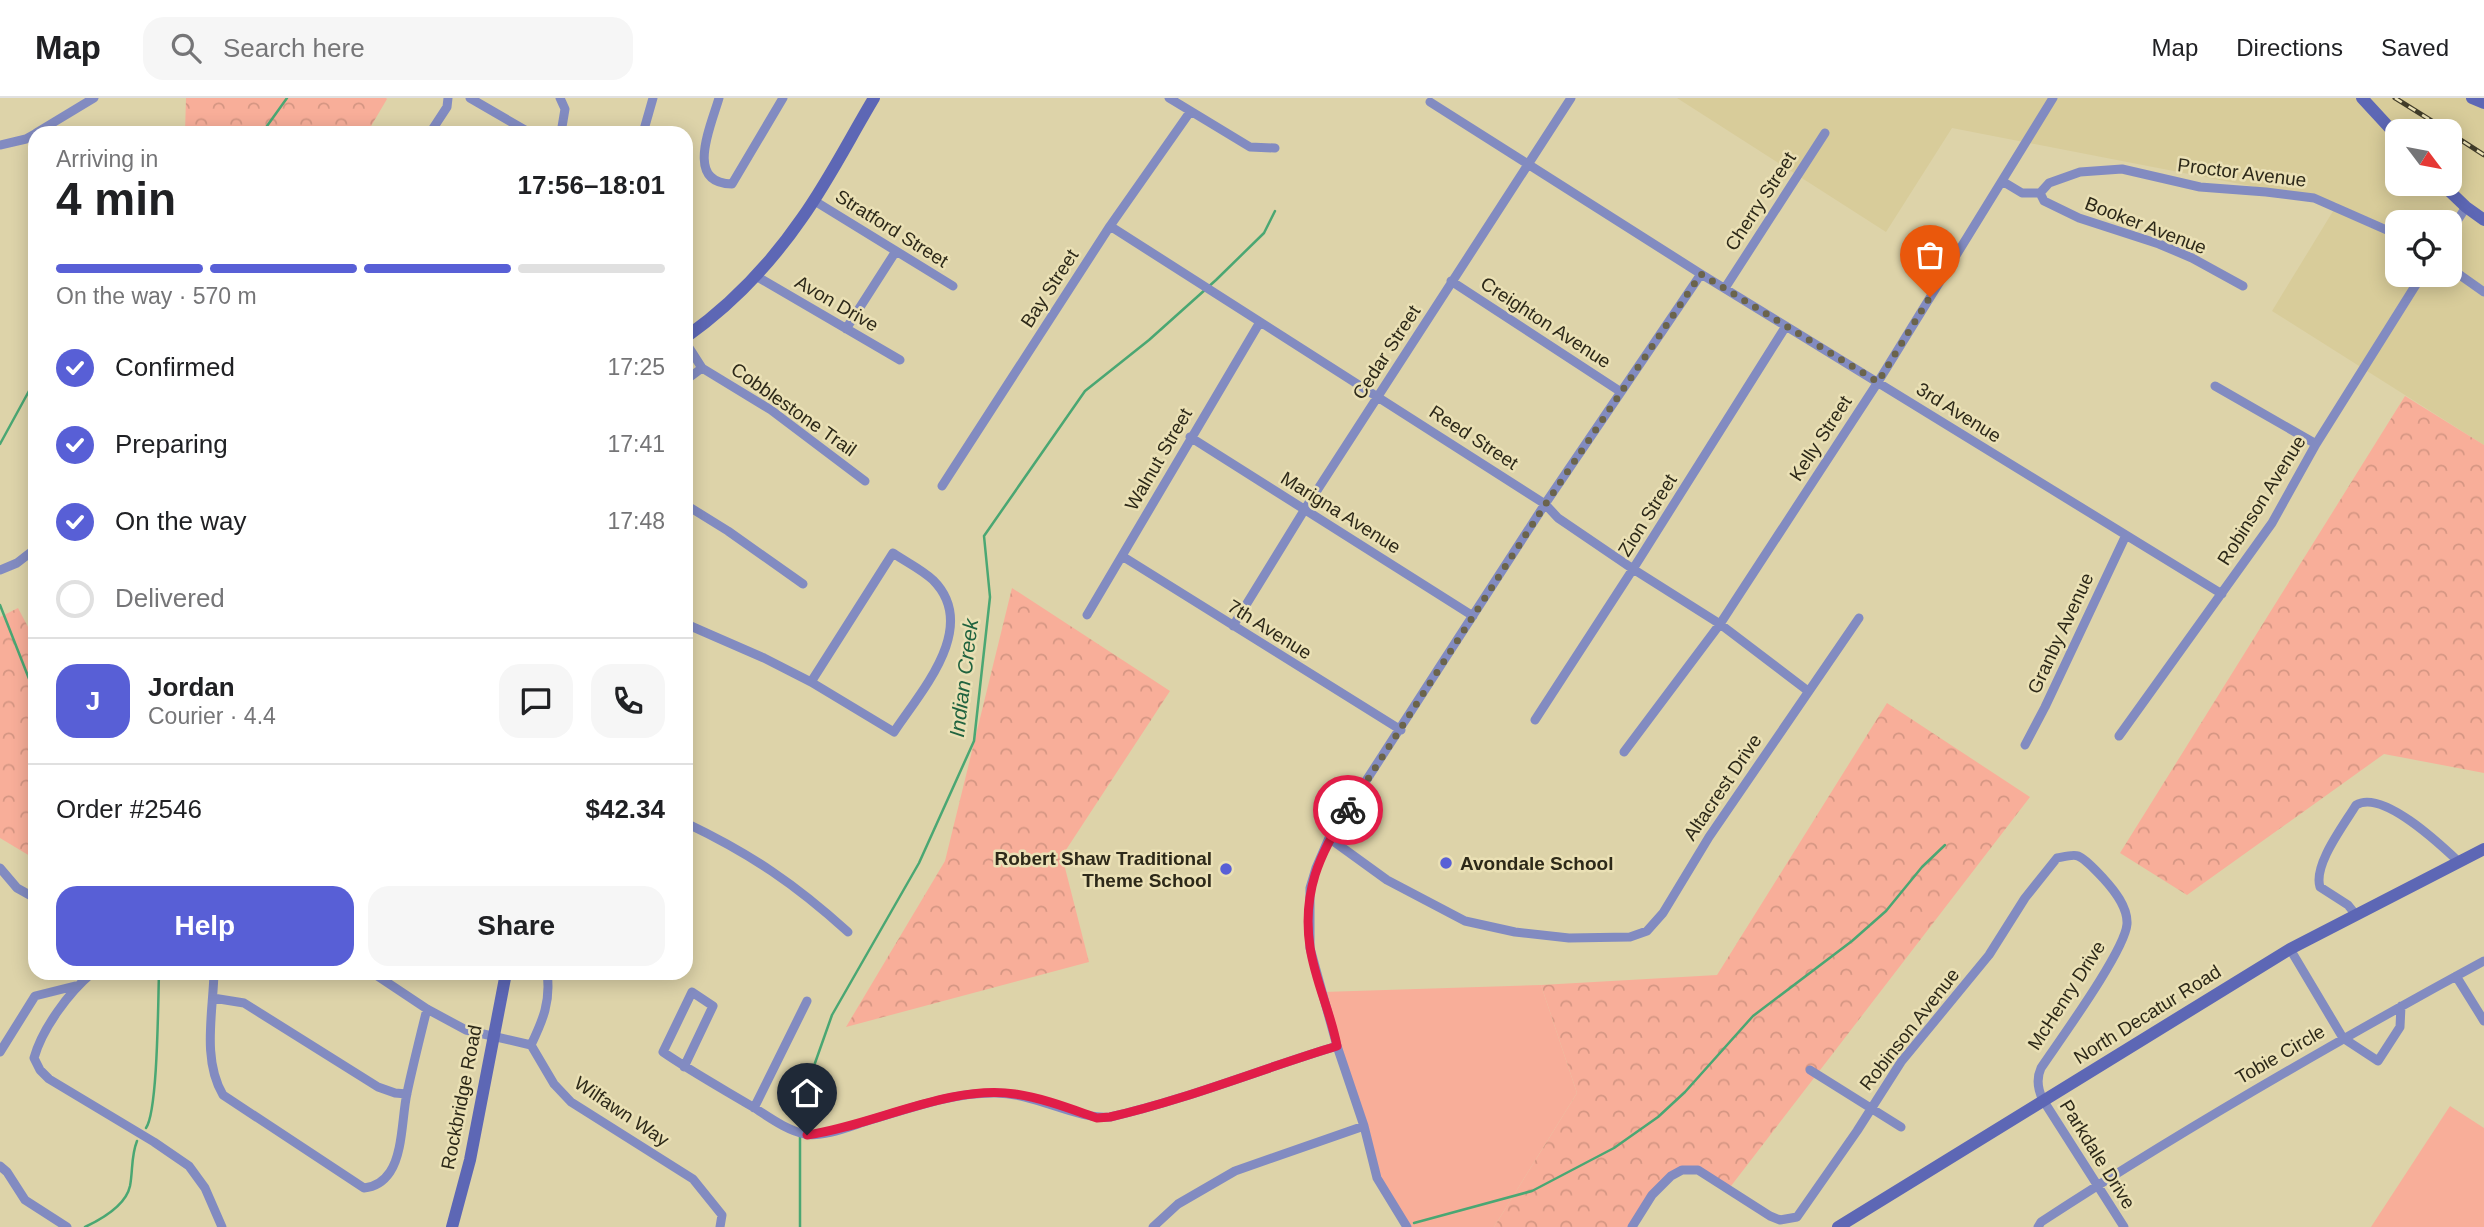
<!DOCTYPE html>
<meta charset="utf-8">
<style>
:root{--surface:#fff;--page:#f6f6f6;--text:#202124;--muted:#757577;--line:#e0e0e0;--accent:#585fd6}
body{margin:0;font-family:Helvetica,sans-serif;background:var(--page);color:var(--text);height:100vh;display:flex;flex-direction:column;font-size:26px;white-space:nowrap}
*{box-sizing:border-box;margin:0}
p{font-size:23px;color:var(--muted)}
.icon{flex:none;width:38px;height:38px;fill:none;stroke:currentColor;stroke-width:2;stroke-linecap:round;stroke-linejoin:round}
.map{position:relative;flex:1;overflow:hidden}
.side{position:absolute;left:28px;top:28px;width:665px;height:854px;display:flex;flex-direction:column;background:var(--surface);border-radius:21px;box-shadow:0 4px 18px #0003}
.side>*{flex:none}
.needle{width:46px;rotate:122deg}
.buttons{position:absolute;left:2385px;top:21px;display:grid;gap:14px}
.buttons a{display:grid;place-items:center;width:77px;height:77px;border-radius:14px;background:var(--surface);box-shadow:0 4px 18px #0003;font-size:35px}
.pin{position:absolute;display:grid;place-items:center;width:60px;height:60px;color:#fff;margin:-72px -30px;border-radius:50% 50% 50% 0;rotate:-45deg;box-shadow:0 0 7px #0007}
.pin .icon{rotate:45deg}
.courier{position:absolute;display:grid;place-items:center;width:70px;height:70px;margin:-35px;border:5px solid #e11d48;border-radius:50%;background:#fff;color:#222;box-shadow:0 2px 9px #0007}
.overview em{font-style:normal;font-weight:700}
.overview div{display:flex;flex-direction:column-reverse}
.overview{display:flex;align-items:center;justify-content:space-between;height:119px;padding:0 28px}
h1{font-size:46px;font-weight:700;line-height:52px}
.bar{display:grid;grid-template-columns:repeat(4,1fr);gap:10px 7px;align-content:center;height:84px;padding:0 28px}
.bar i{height:9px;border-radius:5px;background:var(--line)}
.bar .on{background:var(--accent)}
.bar p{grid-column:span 4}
.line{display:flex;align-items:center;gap:18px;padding:0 28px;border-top:2px solid var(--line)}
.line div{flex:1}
.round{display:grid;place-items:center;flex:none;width:74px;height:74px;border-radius:21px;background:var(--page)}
ol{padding:0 28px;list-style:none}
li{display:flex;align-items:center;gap:21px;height:77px}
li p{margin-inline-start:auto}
li .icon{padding:7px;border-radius:50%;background:var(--accent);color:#fff;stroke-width:4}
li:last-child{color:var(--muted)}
li i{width:38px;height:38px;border:4px solid var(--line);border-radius:50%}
.action{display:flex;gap:14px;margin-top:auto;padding:14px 28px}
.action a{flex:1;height:80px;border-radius:21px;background:var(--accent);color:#fff;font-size:28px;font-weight:700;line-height:80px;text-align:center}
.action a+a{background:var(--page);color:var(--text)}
header{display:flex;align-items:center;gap:42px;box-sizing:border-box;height:98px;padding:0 35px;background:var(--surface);border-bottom:2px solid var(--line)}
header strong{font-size:33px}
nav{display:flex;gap:38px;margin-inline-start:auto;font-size:24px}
.search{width:490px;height:63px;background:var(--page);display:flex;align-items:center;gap:18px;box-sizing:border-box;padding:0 24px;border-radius:21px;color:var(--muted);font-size:26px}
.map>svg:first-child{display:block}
.built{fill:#d8cc9a;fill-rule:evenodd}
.green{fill:#f8ae99}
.forest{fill:url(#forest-crowns)}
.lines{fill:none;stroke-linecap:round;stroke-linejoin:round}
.stream{stroke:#4aa773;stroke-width:2.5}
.street{stroke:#828bc1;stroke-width:9}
.secondary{stroke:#5d67b5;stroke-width:12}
.rail-casing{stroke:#413c29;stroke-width:5}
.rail{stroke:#eae0b5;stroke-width:2.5;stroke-dasharray:8;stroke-linecap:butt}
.done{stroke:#6b644b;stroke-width:7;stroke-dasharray:0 12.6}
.route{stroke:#e11d48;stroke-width:9}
.poi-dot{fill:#585fd6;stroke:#eae0b5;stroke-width:2.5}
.labels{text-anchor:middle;stroke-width:5;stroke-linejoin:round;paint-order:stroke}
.street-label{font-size:19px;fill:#2d2919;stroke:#eae0b5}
.poi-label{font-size:19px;font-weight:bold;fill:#2d2919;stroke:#eae0b5;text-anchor:end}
.water-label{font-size:21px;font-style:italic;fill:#20633f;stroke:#eae0b5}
</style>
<header>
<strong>Map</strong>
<div class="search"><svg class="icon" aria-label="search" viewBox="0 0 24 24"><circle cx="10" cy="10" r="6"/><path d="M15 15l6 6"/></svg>Search here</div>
<nav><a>Map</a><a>Directions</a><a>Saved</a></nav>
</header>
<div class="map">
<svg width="2484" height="1129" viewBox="0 0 2484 1129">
<defs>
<pattern id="forest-crowns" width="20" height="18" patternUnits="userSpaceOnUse" patternTransform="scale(1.75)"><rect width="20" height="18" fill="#f8ae99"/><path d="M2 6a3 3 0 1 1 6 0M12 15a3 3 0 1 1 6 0" fill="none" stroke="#d59683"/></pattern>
</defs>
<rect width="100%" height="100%" fill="#ddd3a9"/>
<path class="built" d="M 1677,0 L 2484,0 L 2484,347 L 2272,213 L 2338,105 L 1952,30 L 1886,134 ZM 2398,33 L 2450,33 L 2450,86 L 2398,86 ZM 2398,124 L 2450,124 L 2450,177 L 2398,177 Z"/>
<path class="green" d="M 1541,887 L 1577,995 L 1494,1129 L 1404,1129 L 1374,1072 L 1323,894 Z
M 2450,1008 L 2484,1030 L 2484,1129 L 2371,1129 Z"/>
<path class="forest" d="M 186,0 L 386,0 L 387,1 L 367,35 L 185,35 Z
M 2405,298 L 2484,347 L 2484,675 L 2384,656 L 2187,797 L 2120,755 Z
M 1012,490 L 1170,593 L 1062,758 L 1089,864 L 846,929 L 945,763 Z
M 18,510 L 35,542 L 35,761 L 0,740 L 0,519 Z
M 1887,605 L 2030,699 L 1731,1088 L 1689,1072 L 1658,1089 L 1628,1129 L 1494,1129 L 1577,995 L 1541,887 L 1717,877 Z"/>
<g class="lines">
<path class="stream" d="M 262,35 L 287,0
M 0,346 L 35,282
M 0,507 L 35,596
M 146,1030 C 158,1013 158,902 159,875
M 800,1031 L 815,965 L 832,917 L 919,765 L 974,643 L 990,499 L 984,438 L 1085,293 L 1149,242 L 1216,182 L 1264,135 L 1275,113
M 800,1038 L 800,1129
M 1414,1125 L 1532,1093 L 1614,1050 L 1658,1019 L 1685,994 L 1753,918 L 1852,843 L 1886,813 L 1922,769 L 1945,747
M 85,1129 C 102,1121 126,1107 130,1088 C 133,1072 131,1058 137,1043"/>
<path class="street" d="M 470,0 L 530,35
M 560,0 L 565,11 L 561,35
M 719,0 C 711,28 684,85 732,86 L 783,0
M 1169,0 L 1250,49 L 1275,50
M 1430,4 L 1701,176 L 2222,496
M 36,35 L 94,0
M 430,35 L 447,9 L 448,0
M 643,35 L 653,0
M 0,47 L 26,41 L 35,36
M 2002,83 L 2022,95 L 2040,95 L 2049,85 L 2080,74 L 2122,71 L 2200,89 L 2266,94 L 2314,100 L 2398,137
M 2040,95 L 2044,103 L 2079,120 L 2159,146 L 2192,160 L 2243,188
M 813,102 L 953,188
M 1110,128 L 1545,406 L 1558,420 L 1633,471 L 1720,526 L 1808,593
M 2450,134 L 2466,109
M 2450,170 L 2484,194
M 756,178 L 900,262
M 1451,183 L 1621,294
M 1725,190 L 1825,35
M 846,231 L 896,153
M 686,245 L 702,270 L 771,312 L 865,383
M 686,282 L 702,270
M 2215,288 L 2316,346
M 1190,339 L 1473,518
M 942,388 L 1110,128 L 1190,14
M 686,407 L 728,433 L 803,486
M 893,455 C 906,464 921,471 933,482 C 980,529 921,593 894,634 L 811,584 Z
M 1122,458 L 1401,632
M 0,472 L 17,465 L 35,451
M 1087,517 L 1260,224
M 686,526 L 764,560 L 811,584
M 1233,528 L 1305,411 L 1571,0
M 1535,622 L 1633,471 L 1786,228
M 2119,638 L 2272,425 L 2316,346 L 2422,177
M 2025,647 L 2045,609 L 2126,437
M 1624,654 L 1720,526 L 1878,284 L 2053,0
M 686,725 C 751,756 795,786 848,834
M 1329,740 L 1387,782 L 1465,823 L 1515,834 L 1569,840 L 1630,839 L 1647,833 L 1663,815 L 1709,739 L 1859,520
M 0,770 L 17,790 L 35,800
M 2356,817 L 2348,807 L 2320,789 C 2313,767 2344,727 2356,707 C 2382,691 2440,746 2459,764
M 2290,851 L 2343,940 L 2378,963 L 2400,929 L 2401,908
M 92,875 C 69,894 42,931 34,960 L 40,972 L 49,981 L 154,1044 L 189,1068 L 205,1090 L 222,1129
M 214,875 C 213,914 202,962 223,997 L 364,1090 C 375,1089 384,1083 390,1074 C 403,1055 402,1018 407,995 C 413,967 420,939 427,911
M 373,875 L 427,911 L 466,932 L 531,947 L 554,986 L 571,1004 L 693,1081 L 722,1117 L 720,1129
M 2456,878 L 2484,923
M 213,900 L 244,905 L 378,989 L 395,995 L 407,996
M 531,947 C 543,922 551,903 547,875
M 0,954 L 35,898 L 75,888
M 684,969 L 713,908 L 692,894 L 663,954 C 692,974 723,991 753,1009 C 769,1019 786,1032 805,1036 C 822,1040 851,1028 867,1023 C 908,1011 953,994 996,995 C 1035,995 1077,1022 1110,1019 C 1188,1001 1261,971 1337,948
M 1810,972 L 1901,1029
M 754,1010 L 807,903
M 0,1068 L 7,1074 L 25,1102 L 67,1129
M 1153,1129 L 1178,1106 L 1235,1073 L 1364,1028
M 1407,1129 L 1377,1080 L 1364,1028 L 1337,948 L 1310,850 L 1310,790 L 1316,770 L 1329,740 L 1545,406 L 1701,176
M 1632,1129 L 1652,1097 L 1671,1078 L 1682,1072 L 1698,1072 L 1770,1118 L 1780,1122 L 1797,1119 L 1857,1033 L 1901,964 L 1989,857 L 2025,800 L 2057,760 C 2063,759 2073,756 2078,758 C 2086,761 2097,774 2103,780 C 2114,792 2128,809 2127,826 C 2125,853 2059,943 2041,970 C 2036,981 2038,992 2043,1002 L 2124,1129
M 2038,1129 L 2041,1124 C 2185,1030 2333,945 2484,863"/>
<path class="secondary" d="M 2362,0 L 2398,39
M 2472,0 L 2484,5
M 2442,86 L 2466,109 L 2484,122
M 686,239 C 731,207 771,165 802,120 C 829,82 850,40 874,0
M 452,1129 L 470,1062 L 506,875
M 1838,1129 L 2290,851 L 2484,751"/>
<g class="rail-casing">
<path id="rail" d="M 2395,0 L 2448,33
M 2450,35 L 2484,57"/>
</g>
<use href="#rail" class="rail"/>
</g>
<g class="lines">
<path class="done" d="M 1348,712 L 1545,407 L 1701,176 L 1878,284 L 1930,199"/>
<path class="route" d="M 807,1037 C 872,1028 950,986 1015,996 C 1043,1000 1071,1011 1097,1020 L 1110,1019 C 1188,1001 1261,971 1337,948 C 1331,915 1315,883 1310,849 C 1302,795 1319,756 1348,712"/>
</g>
<g class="poi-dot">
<circle cx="1446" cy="765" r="7"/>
<circle cx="1226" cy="771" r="7"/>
</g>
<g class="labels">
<g class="street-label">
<text transform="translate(2242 74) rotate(7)" y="7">Proctor Avenue</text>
<text transform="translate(1760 103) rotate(-57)" y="7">Cherry Street</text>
<text transform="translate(2146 127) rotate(21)" y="7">Booker Avenue</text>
<text transform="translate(892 130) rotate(32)" y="7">Stratford Street</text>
<text transform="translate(1049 190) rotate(-57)" y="7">Bay Street</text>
<text transform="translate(837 205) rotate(30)" y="7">Avon Drive</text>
<text transform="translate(1546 224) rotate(33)" y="7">Creighton Avenue</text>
<text transform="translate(1386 254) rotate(-57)" y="7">Cedar Street</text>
<text transform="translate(794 311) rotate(35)" y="7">Cobblestone Trail</text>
<text transform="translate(1959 314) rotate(32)" y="7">3rd Avenue</text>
<text transform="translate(1474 339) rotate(33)" y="7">Reed Street</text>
<text transform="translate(1820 340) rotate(-57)" y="7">Kelly Street</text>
<text transform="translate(1158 361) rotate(-60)" y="7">Walnut Street</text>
<text transform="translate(2261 402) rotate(-58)" y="7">Robinson Avenue</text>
<text transform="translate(1341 414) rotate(32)" y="7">Marigna Avenue</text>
<text transform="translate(1647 417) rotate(-58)" y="7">Zion Street</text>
<text transform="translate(1270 531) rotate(32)" y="7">7th Avenue</text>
<text transform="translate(2060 535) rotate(-65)" y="7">Granby Avenue</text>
<text transform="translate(1722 689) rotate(-56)" y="7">Altacrest Drive</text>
<text transform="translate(2066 897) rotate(-57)" y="7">McHenry Drive</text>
<text transform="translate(2147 916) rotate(-32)" y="7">North Decatur Road</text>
<text transform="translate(1909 931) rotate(-52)" y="7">Robinson Avenue</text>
<text transform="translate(2280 956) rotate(-30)" y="7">Tobie Circle</text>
<text transform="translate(461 999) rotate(-79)" y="7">Rockbridge Road</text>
<text transform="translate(622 1013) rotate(34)" y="7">Wilfawn Way</text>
<text transform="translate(2098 1056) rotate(58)" y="7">Parkdale Drive</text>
</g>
<g class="poi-label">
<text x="1212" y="767">Robert Shaw Traditional<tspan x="1212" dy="22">Theme School</tspan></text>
<text x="1460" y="772" text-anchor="start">Avondale School</text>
</g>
<g class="water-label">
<text transform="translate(964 580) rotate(-83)" y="7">Indian Creek</text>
</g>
</g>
</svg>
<div class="buttons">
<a><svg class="needle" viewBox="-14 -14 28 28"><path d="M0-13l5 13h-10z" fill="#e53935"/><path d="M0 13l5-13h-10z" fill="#757577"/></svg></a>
<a><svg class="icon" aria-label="locate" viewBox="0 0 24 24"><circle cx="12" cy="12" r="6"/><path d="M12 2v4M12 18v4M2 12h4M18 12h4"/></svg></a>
</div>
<div class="pin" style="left:1930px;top:199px;background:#ea580c"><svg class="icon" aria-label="bag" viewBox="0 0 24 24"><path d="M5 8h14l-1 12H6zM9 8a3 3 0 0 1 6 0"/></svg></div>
<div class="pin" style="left:807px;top:1037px;background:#1f2937"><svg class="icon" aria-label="home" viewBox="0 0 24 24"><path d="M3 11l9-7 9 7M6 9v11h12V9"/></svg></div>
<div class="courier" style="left:1348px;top:712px"><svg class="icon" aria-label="bike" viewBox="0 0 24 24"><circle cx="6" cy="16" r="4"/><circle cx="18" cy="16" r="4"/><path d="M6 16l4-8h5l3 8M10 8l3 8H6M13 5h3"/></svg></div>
<section class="side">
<div class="overview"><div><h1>4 min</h1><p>Arriving in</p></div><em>17:56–18:01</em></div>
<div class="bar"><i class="on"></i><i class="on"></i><i class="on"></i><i></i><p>On the way · 570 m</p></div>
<ol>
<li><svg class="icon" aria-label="check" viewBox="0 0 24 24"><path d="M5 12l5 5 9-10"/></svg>Confirmed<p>17:25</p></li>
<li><svg class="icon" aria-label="check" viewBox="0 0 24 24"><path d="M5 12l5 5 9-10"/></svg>Preparing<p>17:41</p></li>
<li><svg class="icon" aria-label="check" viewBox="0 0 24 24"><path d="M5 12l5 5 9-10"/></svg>On the way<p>17:48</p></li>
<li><i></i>Delivered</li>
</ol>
<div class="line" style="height:126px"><b class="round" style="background:var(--accent);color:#fff">J</b><div><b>Jordan</b><p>Courier · 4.4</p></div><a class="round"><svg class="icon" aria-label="chat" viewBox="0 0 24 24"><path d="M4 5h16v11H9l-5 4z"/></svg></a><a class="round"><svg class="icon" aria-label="phone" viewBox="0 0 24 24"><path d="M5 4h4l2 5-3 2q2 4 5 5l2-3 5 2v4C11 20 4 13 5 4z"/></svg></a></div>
<div class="line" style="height:91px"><div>Order #2546</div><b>$42.34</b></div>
<div class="action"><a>Help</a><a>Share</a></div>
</section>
</div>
